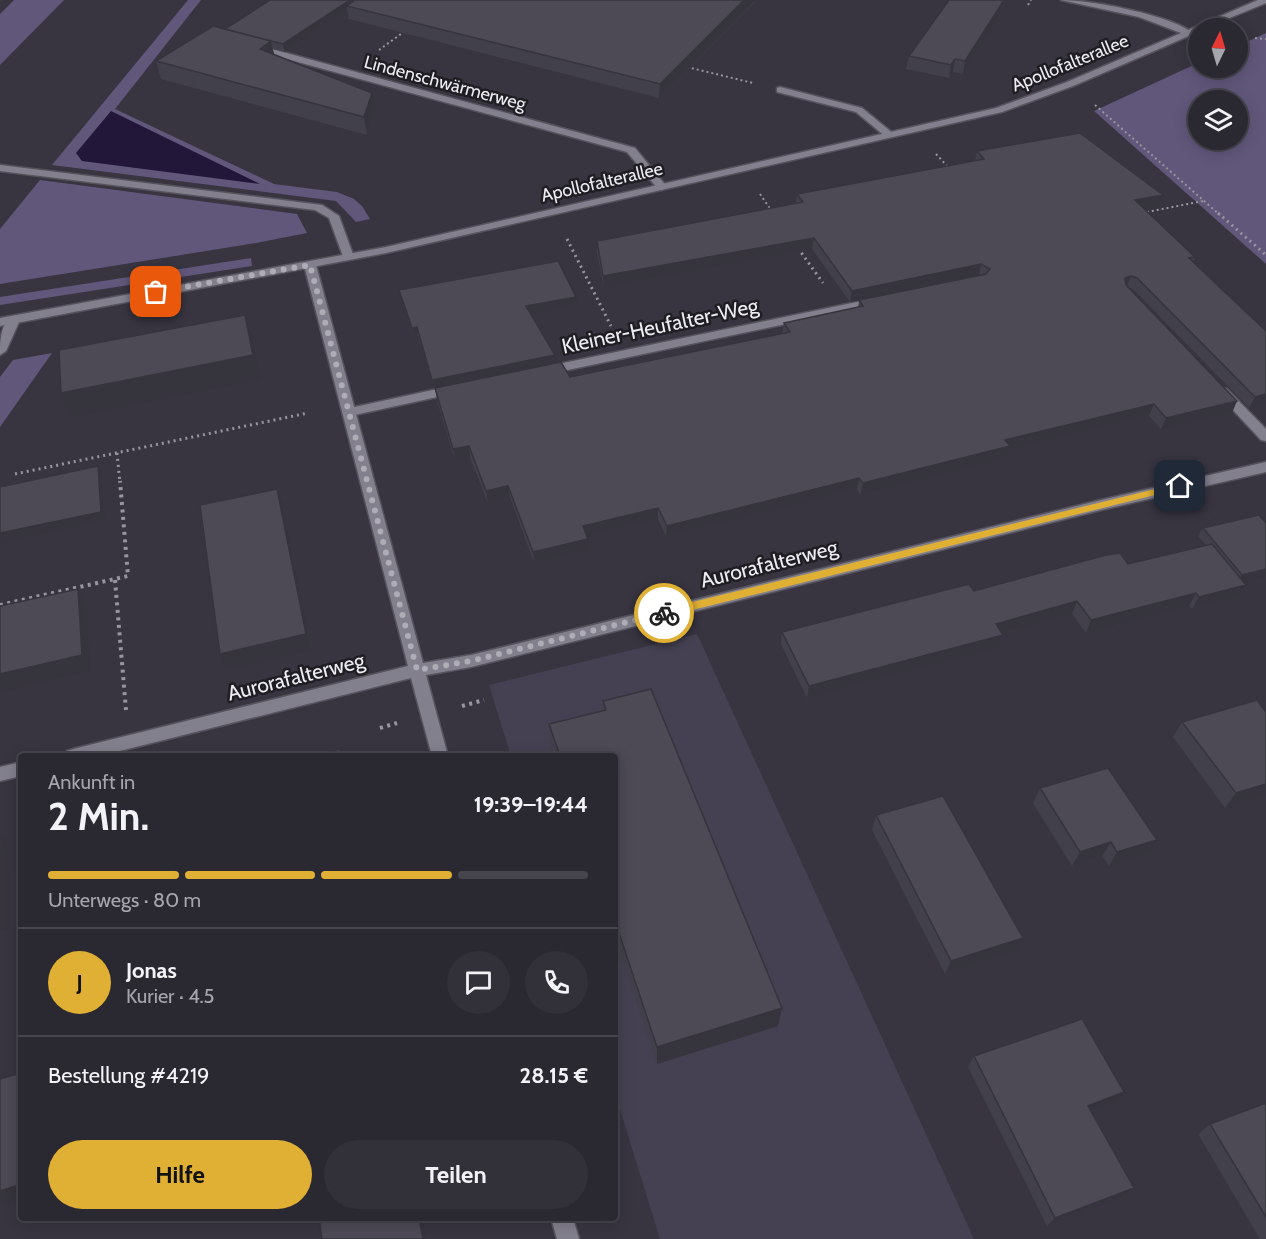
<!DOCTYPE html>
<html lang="de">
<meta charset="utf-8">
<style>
:root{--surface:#2a2831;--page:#323039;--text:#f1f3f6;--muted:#a5a6ab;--line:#46444d;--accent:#e0b034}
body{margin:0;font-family:Cabin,sans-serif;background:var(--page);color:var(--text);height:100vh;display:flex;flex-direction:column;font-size:22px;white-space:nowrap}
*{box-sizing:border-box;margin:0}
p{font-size:20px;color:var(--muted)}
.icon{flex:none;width:33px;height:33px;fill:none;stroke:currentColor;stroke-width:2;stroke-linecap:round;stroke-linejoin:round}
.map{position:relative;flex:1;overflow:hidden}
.panel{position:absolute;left:18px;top:753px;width:600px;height:468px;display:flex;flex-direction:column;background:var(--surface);border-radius:6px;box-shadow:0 3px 15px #0003,0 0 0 2px var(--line)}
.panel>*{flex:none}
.needle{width:39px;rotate:5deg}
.fabs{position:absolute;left:1188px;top:18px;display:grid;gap:12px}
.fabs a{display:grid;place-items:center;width:60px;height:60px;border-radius:50%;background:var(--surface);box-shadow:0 3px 15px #0003,0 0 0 2px var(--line);font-size:30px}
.pin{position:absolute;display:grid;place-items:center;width:51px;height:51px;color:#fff;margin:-26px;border-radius:12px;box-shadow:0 3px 9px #0006}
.courier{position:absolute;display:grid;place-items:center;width:60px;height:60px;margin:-30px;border:4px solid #e0b034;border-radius:50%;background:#fff;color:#222;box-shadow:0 2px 8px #0007}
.headline em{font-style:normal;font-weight:800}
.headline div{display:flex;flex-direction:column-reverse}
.headline{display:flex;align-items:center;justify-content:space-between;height:102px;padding:0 30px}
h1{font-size:39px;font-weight:800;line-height:45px}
.bar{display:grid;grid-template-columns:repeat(4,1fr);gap:9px 6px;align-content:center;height:72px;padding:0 30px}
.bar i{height:8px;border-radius:4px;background:var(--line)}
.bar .active{background:var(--accent)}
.bar p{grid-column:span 4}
.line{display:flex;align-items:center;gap:15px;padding:0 30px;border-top:2px solid var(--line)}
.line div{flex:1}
.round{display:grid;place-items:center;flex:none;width:63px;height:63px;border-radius:32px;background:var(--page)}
.button{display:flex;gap:12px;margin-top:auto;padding:12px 30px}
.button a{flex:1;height:69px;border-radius:36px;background:var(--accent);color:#111;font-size:24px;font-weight:800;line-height:69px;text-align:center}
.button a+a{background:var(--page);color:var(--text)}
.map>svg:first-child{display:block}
.built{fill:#454152}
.green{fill:#61577b;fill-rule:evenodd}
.water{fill:#221639}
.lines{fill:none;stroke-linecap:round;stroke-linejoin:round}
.lane-casing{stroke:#56535c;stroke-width:3}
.street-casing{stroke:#56535c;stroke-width:3}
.secondary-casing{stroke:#56535c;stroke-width:3}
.path-far2{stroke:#97959e;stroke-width:2;stroke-dasharray:2 3;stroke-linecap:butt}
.path-far1{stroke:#97959e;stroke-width:3;stroke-dasharray:2 4;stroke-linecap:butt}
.path{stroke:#97959e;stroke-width:4;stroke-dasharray:3 4.5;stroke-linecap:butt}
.lane{fill:#83808d;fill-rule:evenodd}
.street{fill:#83808d;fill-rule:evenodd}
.secondary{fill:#83808d;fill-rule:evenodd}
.wall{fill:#42404a}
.shaded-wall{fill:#36343c}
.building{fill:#4d4a56;stroke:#36343c;stroke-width:1.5}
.route{fill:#e0b034}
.done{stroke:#aeacb5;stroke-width:6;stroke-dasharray:0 10.8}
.labels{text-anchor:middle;stroke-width:5;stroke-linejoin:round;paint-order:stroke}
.far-street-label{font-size:18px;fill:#eeecf3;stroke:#1f1e23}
.street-label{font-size:21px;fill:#eeecf3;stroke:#1f1e23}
</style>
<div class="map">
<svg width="1266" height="1239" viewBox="0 0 1266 1239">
<rect width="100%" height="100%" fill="#383541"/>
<path class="built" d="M 697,634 L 974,1239 L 660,1239 L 615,1093 L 615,756 L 511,756 L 489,685 Z"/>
<path class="green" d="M 14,0 L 64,0 L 0,65 L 0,14 Z
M 188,0 L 201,0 L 115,109 L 274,184 L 337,192 L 354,199 L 362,206 L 370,219 L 356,222 L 336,201 L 52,165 Z
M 1266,33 L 1266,264 L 1094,111 L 1198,63 L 1198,68 L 1238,68 L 1238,46 ZM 1198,100 L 1238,100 L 1238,140 L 1198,140 Z
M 40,180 L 297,214 L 307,233 L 256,243 L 0,284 L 0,229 Z
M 251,258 L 252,266 L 0,305 L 0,297 Z
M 52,353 L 0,427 L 0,377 L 13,360 Z"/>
<path class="water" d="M 111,111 L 260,184 L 82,161 L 76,153 Z"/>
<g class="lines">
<g class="lane-casing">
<path id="lane" d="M 257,45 L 635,148 L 667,187 L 662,190 L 658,189 L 627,152 L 254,50 L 252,48 Z
M 780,87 L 862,108 L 895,135 L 886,137 L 856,112 L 777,92 L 777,88 Z
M 0,165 L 322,205 L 339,216 L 354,257 L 348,260 L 344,259 L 329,218 L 315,210 L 0,171 Z
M 876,298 L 882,302 L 880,304 L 544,375 L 538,371 L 544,367 Z
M 14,316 L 20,320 L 6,351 L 0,355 C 0,342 0,322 14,316 Z
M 456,385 L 462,389 L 460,392 L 350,416 L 344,412 L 350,408 Z
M 1223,388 L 1227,389 L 1266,429 L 1266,441 L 1261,440 L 1219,395 L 1217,392 L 1219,389 Z"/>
</g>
<g class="street-casing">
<path id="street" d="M 1061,0 C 1091,0 1170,15 1193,33 L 1189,36 L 1139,17 Z
M 310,262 L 316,265 L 423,663 L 471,655 L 1101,500 L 1266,462 L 1266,472 L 1101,510 L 471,667 L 426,675 L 448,756 L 432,756 L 411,678 L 100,756 L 65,756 L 67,751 L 73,749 L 408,666 L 304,265 Z
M 21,762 L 21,776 L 0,781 L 0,767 Z
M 551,1218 L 573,1218 L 579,1239 L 557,1239 Z"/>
</g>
<g class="secondary-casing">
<path id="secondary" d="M 1258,0 L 1266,0 L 1266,3 L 1205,28 L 1198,28 L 1198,32 L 1073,86 L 1002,112 L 386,253 L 0,326 L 0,318 L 386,247 L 996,108 L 1067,82 Z"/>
</g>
<path class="path-far2" d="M 1028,5 L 1031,0
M 1255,38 L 1266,39
M 379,50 L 405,31
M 687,67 L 753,83
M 1095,105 L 1220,215
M 936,154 L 949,168
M 760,194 L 773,213
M 1142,213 L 1203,201"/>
<path class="path-far1" d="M 1218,213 L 1266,255
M 567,239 L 611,326
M 798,248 L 823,283
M 117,453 L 120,483
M 15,474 L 308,413"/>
<path class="path" d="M 115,580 L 126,710
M 0,605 L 128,576 L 120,481
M 462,706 L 484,700
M 380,728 L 397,723"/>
<use href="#lane" class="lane"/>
<use href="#street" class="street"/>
<use href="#secondary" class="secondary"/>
</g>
<path class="wall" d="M 270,0 L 756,1 L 659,98 L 349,19 L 347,10 L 285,52 L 273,49 L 274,55 L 375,111 L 367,135 L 161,79 L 156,61 L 225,29 Z
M 1004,0 L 1001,12 L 963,74 L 953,72 L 949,78 L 906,69 L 909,56 Z
M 977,151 L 1163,195 L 1159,206 L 1145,209 L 1195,257 L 1193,262 L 1266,331 L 1266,404 L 1249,408 L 1133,289 L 1129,288 L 1232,413 L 1161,429 L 1149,416 L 1009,450 L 1006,458 L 860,495 L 857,489 L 666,537 L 658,519 L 587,536 L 589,550 L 534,563 L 510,497 L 488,503 L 470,458 L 455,461 L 437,400 L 435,388 L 570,377 L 782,334 L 784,323 L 858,308 L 859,301 L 850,302 L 812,249 L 604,288 L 597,252 L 597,241 L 796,203 L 797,194 L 975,161 Z
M 399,290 L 577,305 L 530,314 L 555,355 L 555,363 L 434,388 L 418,335 L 414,336 L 401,298 Z
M 1259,515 L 1243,582 L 1246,585 L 1238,597 L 1192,609 L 1189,606 L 1086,633 L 1072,614 L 1002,634 L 1003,635 L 998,648 L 807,698 L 781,644 L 782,632 L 974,591 L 1128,564 L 1206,545 L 1198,536 L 1203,528 Z
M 603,701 L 778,1026 L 657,1064 L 615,939 L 615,756 L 554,756 L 551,746 L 549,724 L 603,710 Z
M 1266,712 L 1266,795 L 1225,808 L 1173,737 L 1182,722 Z
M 1040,788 L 1148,854 L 1109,866 L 1102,856 L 1072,866 L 1033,803 Z
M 876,815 L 1016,951 L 945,974 L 872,830 Z
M 974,1056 L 1115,1103 L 1091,1112 L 1134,1188 L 1124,1197 L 1047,1226 L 968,1067 Z
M 1266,1103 L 1266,1239 L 1260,1239 L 1198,1134 L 1210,1124 Z"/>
<path class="shaded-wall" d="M 350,0 L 362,0 L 347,6 L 347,10 L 285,52 L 283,44 Z
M 744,0 L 756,0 L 659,98 L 660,84 Z
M 1004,0 L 1001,12 L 963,74 L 965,61 Z
M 271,41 L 275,59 L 260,49 Z
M 955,59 L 953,72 L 949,78 L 951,65 Z
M 372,93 L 375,111 L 367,135 L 364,117 Z
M 1163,195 L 1159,206 L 1132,212 L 1135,200 Z
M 814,238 L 812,249 L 604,288 L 603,276 Z
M 981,264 L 979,276 L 850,302 L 852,291 Z
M 1131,276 L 1126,288 L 1121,290 L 1125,278 Z
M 576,297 L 577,305 L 526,315 L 526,306 Z
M 245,315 L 252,339 L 260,379 L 72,417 L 61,393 Z
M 417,327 L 418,335 L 414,336 L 412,328 Z
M 555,355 L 555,363 L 434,388 L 432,380 Z
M 1266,394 L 1266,404 L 1249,408 L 1255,397 Z
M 1237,401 L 1232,413 L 1161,429 L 1166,418 Z
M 1154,404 L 1149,416 L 1009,450 L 1006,458 L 860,495 L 863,483 L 1005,440 Z
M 469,446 L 470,458 L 455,461 L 453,449 Z
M 98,466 L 101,475 L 105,520 L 0,543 L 0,533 Z
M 859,478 L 857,489 L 666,537 L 667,526 Z
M 508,486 L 510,497 L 488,503 L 486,491 Z
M 277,489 L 282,505 L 311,650 L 227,670 L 220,654 Z
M 658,508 L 658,519 L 583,537 L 583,526 Z
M 588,539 L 589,550 L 534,563 L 533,552 Z
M 1266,569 L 1266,576 L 1238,583 L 1242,575 Z
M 1246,585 L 1238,597 L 1192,609 L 1199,597 Z
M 78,589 L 86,605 L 90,670 L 0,692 L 0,674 Z
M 1196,593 L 1189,606 L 1086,633 L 1091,620 Z
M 1077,601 L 1072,614 L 991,637 L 996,624 Z
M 1003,635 L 998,648 L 807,698 L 809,686 Z
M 1266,784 L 1266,795 L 1225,808 L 1236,793 Z
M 0,835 L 8,846 L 11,927 L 0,930 Z
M 1157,840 L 1148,854 L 1109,866 L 1117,852 Z
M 1111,842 L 1102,856 L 1072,866 L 1080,852 Z
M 1023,938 L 1016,951 L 945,974 L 951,961 Z
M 782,1008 L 778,1026 L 657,1064 L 657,1047 Z
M 1124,1092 L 1115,1103 L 1079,1116 L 1088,1106 Z
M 21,1184 L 21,1198 L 0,1205 L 0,1191 Z
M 1134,1188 L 1124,1197 L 1047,1226 L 1055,1218 Z
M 419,1218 L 422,1218 L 426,1239 L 423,1239 Z"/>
<path class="building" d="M 270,0 L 350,0 L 283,44 L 225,29 Z
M 355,0 L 744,0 L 660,84 L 347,6 Z
M 949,0 L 1004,0 L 965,61 L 955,59 L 951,65 L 909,56 Z
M 213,26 L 271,41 L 260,49 L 372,93 L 364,117 L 156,61 Z
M 1080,133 L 1163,195 L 1135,200 L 1195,257 L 1189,258 L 1266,331 L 1266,394 L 1255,397 L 1137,278 L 1131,276 L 1125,278 L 1126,285 L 1237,401 L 1166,418 L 1154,404 L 1005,440 L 1010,446 L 863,483 L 859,478 L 667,526 L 658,508 L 583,526 L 588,539 L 533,552 L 508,486 L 486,491 L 469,446 L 453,449 L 435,388 L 561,362 L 570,377 L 790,332 L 784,323 L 863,306 L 859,300 L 986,274 L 990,269 L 981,264 L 852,291 L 814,238 L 603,276 L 597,241 L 803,202 L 797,194 L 984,159 L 977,151 Z
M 558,261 L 576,297 L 526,306 L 555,355 L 432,380 L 417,327 L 412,328 L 399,290 Z
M 245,315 L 253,355 L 61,393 L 59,350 Z
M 98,466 L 101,512 L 0,533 L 0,487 Z
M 277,489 L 306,634 L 220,654 L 200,505 Z
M 1259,515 L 1266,523 L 1266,569 L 1242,575 L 1203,528 Z
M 1212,544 L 1246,585 L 1199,597 L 1196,593 L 1091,620 L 1077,601 L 996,624 L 1003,635 L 809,686 L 782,632 L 969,584 L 974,591 L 1106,555 L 1120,553 L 1128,564 Z
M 78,589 L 82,655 L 0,674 L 0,606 Z
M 651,689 L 782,1008 L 657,1047 L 615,921 L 615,756 L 560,756 L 549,724 L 606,710 L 603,701 Z
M 1257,700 L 1266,712 L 1266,784 L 1236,793 L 1182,722 Z
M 340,749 L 341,756 L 312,756 Z
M 1108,768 L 1157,840 L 1117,852 L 1111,842 L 1080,852 L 1040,788 Z
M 943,796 L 1023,938 L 951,961 L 876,815 Z
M 1082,1019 L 1124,1092 L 1088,1106 L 1134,1188 L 1055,1218 L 974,1056 Z
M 21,1073 L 21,1184 L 0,1191 L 0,1079 Z
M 1266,1103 L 1266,1217 L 1210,1124 Z
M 319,1218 L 419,1218 L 423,1239 L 322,1239 Z"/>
<path class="route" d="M 1180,483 L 1183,484 L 1183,488 L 664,617 L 659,613 L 664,609 Z"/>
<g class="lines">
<path class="done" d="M 156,292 L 310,265 L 417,670 L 471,661 L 664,613"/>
</g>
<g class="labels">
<g class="far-street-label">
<text transform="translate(1070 63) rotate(-22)" y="6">Apollofalterallee</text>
<text transform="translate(445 83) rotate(15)" y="6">Lindenschwärmerweg</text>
<text transform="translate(602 182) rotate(-13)" y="6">Apollofalterallee</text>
</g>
<g class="street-label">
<text transform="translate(660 326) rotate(-12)" y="7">Kleiner-Heufalter-Weg</text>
<text transform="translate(769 564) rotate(-14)" y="7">Aurorafalterweg</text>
<text transform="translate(296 677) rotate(-14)" y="7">Aurorafalterweg</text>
</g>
</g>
</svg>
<div class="fabs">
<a><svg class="needle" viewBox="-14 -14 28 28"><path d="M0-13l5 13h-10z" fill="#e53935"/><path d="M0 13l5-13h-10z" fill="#a5a6ab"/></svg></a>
<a><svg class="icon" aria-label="layers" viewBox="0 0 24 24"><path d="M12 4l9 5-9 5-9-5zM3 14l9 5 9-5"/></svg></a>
</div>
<div class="pin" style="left:156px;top:292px;background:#ea580c"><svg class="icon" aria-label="bag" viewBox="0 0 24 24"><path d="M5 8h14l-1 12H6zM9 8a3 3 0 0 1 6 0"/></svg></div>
<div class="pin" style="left:1180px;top:486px;background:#1f2937"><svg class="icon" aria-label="home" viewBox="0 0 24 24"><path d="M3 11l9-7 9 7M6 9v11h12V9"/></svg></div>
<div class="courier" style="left:664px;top:613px"><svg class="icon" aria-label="bike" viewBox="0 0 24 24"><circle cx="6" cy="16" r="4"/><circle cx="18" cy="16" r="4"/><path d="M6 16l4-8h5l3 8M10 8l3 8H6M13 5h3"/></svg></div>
<section class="panel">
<div class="headline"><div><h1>2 Min.</h1><p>Ankunft in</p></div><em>19:39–19:44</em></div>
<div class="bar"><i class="active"></i><i class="active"></i><i class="active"></i><i></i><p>Unterwegs · 80 m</p></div>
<div class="line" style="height:108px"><b class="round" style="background:var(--accent);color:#111">J</b><div><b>Jonas</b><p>Kurier · 4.5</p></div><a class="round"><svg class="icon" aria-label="chat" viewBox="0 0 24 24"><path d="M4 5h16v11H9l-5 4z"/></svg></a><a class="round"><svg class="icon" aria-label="phone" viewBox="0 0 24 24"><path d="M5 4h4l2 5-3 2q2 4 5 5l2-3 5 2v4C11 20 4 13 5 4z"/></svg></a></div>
<div class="line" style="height:78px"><div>Bestellung #4219</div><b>28.15 €</b></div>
<div class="button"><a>Hilfe</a><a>Teilen</a></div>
</section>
</div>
